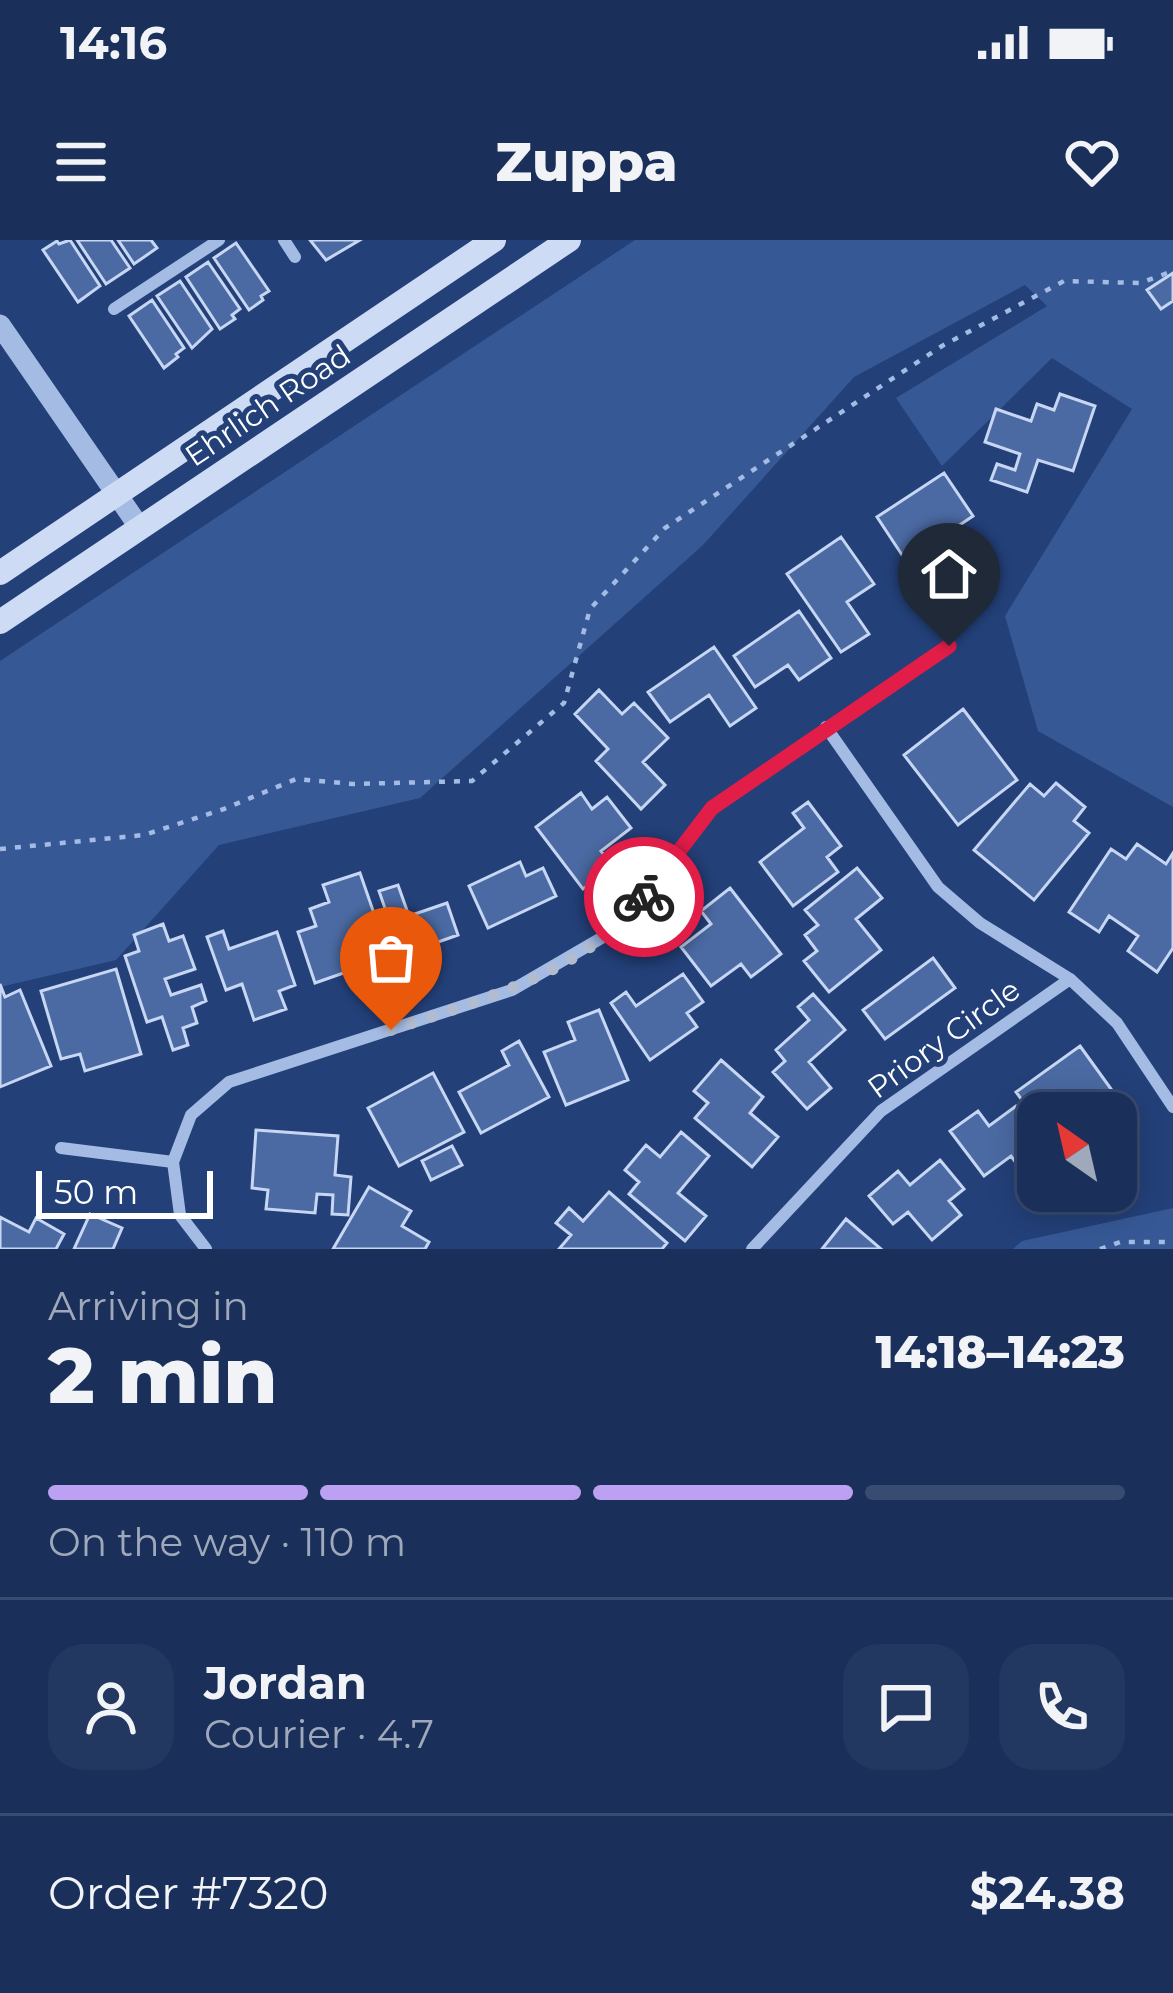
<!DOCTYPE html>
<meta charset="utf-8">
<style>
:root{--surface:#1a305b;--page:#233861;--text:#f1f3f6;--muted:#9fa9bb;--line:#384b71;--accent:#bca0f2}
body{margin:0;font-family:Montserrat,sans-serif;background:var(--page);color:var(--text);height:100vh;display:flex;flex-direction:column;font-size:45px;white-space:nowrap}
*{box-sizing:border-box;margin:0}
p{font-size:39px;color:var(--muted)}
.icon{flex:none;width:66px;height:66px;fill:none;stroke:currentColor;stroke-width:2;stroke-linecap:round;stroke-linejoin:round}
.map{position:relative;height:1009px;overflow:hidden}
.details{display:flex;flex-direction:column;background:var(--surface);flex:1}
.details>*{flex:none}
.needle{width:78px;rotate:326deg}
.buttons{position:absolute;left:1017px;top:852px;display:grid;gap:24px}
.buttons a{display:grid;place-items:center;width:120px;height:120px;border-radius:24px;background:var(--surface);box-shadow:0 6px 30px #0003,0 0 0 3px var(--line);font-size:60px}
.scale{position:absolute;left:36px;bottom:30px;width:177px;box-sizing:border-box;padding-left:12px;border:6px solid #fff;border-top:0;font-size:33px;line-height:42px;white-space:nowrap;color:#fff;-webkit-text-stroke:9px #234079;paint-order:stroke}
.pin{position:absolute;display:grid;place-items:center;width:102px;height:102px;color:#fff;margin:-123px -51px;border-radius:50% 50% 50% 0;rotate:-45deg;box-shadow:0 0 12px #0007}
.pin .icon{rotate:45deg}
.courier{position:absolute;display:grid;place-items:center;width:120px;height:120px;margin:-60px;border:9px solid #e11d48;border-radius:50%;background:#fff;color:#222;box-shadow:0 3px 15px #0007}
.summary em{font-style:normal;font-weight:800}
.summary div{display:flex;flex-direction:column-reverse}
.summary{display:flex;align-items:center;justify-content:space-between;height:204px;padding:0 48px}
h1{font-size:78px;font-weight:800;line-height:90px}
.bar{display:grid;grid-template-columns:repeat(4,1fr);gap:18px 12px;align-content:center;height:144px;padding:0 48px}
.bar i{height:15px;border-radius:9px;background:var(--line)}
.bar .current{background:var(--accent)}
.bar p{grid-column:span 4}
.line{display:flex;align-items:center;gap:30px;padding:0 48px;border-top:3px solid var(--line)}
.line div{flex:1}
.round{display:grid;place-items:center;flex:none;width:126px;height:126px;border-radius:36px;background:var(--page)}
.status{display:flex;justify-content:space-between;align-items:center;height:84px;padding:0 60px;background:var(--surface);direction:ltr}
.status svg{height:33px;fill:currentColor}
header{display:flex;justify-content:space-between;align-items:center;height:156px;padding:0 48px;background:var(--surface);font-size:54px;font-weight:800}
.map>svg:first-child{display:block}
.green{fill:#365996}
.building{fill:#4b6aa3;stroke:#c7d7f3;stroke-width:3}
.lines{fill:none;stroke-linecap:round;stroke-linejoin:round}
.path{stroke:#a4bbe4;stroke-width:4.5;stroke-dasharray:6 9;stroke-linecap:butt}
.minor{stroke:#a4bbe4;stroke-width:12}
.tertiary{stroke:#a4bbe4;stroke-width:21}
.secondary{stroke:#cedbf4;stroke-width:24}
.done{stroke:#b2bcd0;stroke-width:12;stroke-dasharray:0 21.6}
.route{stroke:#e11d48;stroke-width:15}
.labels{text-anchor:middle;stroke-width:10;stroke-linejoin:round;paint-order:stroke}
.street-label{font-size:30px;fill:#fff;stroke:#234079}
</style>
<div class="status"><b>14:16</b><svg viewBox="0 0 49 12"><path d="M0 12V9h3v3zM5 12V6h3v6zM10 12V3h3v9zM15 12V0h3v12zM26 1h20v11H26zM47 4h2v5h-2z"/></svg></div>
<header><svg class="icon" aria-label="menu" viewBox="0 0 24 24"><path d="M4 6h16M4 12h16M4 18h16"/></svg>Zuppa<svg class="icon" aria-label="heart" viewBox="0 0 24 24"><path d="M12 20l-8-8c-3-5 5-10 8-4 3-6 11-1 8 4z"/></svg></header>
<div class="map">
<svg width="1173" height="1009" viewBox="0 0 1173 1009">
<rect width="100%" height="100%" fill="#234079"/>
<path class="green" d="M 635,0 L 1173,0 L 1173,567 L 1038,491 L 1005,376 L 1132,169 L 1052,118 L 942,226 L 896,158 L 1047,66 L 1025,45 L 854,137 L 703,305 L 420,558 L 219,605 L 116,720 L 0,747 L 0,421 Z
M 1173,968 L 1173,1009 L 1013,1009 L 1022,1001 Z"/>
<path class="building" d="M 70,0 L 100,46 L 78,62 L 43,10 L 57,1 L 59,4 Z
M 77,0 L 111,0 L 130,28 L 106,44 Z
M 118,0 L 151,0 L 157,8 L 134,24 Z
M 310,0 L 360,0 L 326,20 Z
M 236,3 L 269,51 L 261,56 L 263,60 L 249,70 L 214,18 Z
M 208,22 L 240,69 L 232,75 L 235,79 L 220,89 L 186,37 Z
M 1173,33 L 1173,61 L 1161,69 L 1147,50 Z
M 180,41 L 212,89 L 192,108 L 157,56 Z
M 152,60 L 184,108 L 176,114 L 178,117 L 164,128 L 129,76 Z
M 1060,154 L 1095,166 L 1073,231 L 1038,220 L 1027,252 L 991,240 L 997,224 L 1015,230 L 1020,214 L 985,202 L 996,169 L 1031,181 L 1037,164 L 1054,170 Z
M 944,233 L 973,276 L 906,321 L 877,277 Z
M 841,297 L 874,344 L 847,362 L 869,394 L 841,412 L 787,334 Z
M 799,371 L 831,418 L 799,440 L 788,425 L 755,447 L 734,416 Z
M 714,407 L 756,468 L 730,486 L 709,455 L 670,482 L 648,452 Z
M 599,450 L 622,474 L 634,463 L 668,498 L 643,522 L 665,545 L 641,569 L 596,521 L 608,509 L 575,474 Z
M 963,469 L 1017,540 L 958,585 L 904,515 Z
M 1056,543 L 1085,567 L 1074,581 L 1089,593 L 1034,660 L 974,610 L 1030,544 L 1044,556 Z
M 581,553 L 592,569 L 607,557 L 631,588 L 601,611 L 613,627 L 583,649 L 536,587 Z
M 808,562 L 841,606 L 827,617 L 838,632 L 793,666 L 760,622 L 804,588 L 793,573 Z
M 1137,604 L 1166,624 L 1173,613 L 1173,708 L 1157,732 L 1128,711 L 1138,696 L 1109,676 L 1099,692 L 1069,672 L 1111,609 L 1126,619 Z
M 520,622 L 526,636 L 543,628 L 556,656 L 488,688 L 469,646 Z
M 857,628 L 882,658 L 856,679 L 881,710 L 829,752 L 804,721 L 817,711 L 805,695 L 818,685 L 805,670 Z
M 360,633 L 395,734 L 358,747 L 352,730 L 315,743 L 298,692 L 316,686 L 310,669 L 329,662 L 323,645 Z
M 398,645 L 409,676 L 447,663 L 458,695 L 401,715 L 379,651 Z
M 730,648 L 781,714 L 751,737 L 741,724 L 711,746 L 681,707 L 711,684 L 701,671 Z
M 163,684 L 169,701 L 183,696 L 195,729 L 165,739 L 171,755 L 201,745 L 206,761 L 192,767 L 197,783 L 183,788 L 188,805 L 173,810 L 162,777 L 147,782 L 125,716 L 139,711 L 134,695 Z
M 223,691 L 229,709 L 277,692 L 295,745 L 279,751 L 286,769 L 254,780 L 242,744 L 226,750 L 207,697 Z
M 933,718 L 955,748 L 885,799 L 863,770 Z
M 116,729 L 141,814 L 85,831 L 80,814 L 61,819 L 41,751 Z
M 683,734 L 703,762 L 687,773 L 697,787 L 650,820 L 611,763 L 626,752 L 636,766 Z
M 0,744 L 5,757 L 20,750 L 51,826 L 0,847 Z
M 813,754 L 845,790 L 809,822 L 831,848 L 807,869 L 773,832 L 785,821 L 776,810 L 809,780 L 798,767 Z
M 599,770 L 628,840 L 566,865 L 544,812 L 575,800 L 568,782 Z
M 519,801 L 549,857 L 481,893 L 459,852 L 509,825 L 502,811 Z
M 1080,806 L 1137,885 L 1121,896 L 1116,889 L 1116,873 L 1038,873 L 1038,882 L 1016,852 Z
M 721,820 L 763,857 L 750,873 L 778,897 L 752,927 L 695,878 L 708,863 L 694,851 Z
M 433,833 L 464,892 L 399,926 L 368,868 Z
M 1016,866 L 1038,895 L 1038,933 L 1028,939 L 1011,916 L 984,936 L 950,891 L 978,871 L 989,886 Z
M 256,890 L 338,896 L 335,935 L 351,937 L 348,975 L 332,974 L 333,955 L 317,954 L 315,973 L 266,969 L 268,950 L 252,948 Z
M 681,892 L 709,916 L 678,953 L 706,976 L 685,1001 L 629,954 L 639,942 L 625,930 L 646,905 L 660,917 Z
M 452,906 L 462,925 L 431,940 L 422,921 Z
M 940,920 L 964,949 L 949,961 L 961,975 L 932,1000 L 908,972 L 893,984 L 869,956 L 898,931 L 910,945 Z
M 369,947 L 411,971 L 402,986 L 429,1002 L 425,1009 L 333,1009 Z
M 609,952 L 667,1003 L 662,1009 L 559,1009 L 571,995 L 556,983 L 569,968 L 583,981 Z
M 90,974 L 122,988 L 113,1009 L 74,1009 Z
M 0,977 L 29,992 L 36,978 L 64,994 L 56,1009 L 0,1009 Z
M 846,979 L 881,1009 L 822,1009 Z"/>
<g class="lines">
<path class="path" d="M 0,609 L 144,595 L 224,569 L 296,539 L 353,544 L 472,541 L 564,463 L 590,369 L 665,288 L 942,106 L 1064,41 L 1140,43 L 1173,31
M 1100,1009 L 1120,1002 L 1173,1002"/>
<path class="minor" d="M 284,0 L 295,17
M 114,69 L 219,0
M 826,487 L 938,647 L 980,683 L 1070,739 L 1117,783 L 1173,867
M 61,908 L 173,922
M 206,1009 L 180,975 L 173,922 L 191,875 L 229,842 L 512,750 L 622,686 L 712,568 L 949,406
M 752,1009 L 881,871 L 1070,739"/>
<path class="tertiary" d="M 0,85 L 140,288"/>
<path class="secondary" d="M 0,333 L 494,0
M 0,382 L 569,0"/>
</g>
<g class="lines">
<path class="done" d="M 391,790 C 475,762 589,731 644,657"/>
<path class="route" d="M 644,657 L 712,568 L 949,406"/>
</g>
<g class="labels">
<g class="street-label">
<text transform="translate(268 166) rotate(-34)" y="10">Ehrlich Road</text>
<text transform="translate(944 799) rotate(-36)" y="10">Priory Circle</text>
</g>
</g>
</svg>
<div class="buttons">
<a><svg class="needle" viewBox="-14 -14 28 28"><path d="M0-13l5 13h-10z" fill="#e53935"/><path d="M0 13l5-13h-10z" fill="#9fa9bb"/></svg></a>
</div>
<div class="scale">50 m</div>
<div class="pin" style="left:391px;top:790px;background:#ea580c"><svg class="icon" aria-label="bag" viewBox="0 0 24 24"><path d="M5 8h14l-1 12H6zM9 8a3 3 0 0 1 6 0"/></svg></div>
<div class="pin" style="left:949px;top:406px;background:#1f2937"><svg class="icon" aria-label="home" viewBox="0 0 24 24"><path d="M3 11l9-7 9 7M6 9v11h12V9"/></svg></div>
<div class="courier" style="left:644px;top:657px"><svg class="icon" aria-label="bike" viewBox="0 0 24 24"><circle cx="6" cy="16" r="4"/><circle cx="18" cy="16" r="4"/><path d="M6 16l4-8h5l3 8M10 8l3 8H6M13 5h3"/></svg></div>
</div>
<section class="details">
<div class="summary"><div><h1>2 min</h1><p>Arriving in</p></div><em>14:18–14:23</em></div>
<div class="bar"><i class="current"></i><i class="current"></i><i class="current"></i><i></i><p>On the way · 110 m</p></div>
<div class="line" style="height:216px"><a class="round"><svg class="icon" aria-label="person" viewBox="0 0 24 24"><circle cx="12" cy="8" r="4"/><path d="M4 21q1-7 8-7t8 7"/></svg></a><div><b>Jordan</b><p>Courier · 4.7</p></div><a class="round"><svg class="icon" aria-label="chat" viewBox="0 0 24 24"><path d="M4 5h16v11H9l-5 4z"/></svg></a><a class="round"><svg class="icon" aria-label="phone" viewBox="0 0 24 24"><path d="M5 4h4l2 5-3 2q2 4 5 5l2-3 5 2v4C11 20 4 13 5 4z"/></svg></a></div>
<div class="line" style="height:156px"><div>Order #7320</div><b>$24.38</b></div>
</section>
